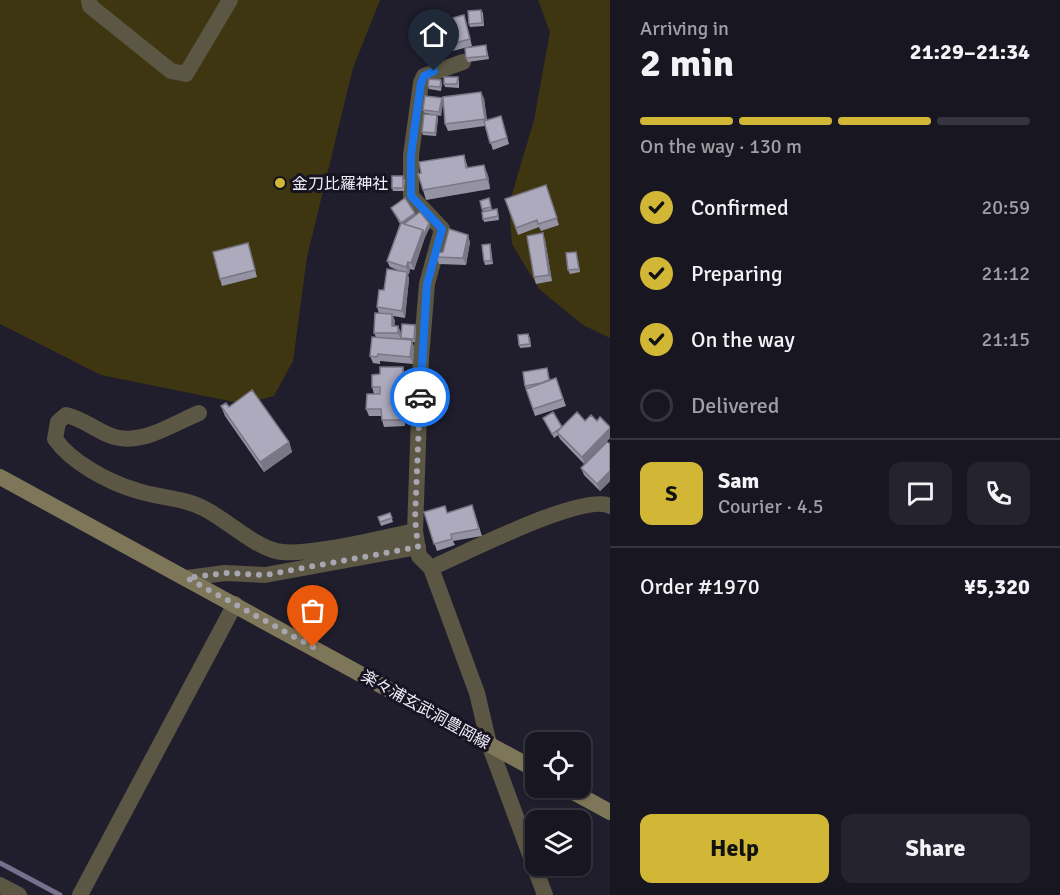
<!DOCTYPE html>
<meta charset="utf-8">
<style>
:root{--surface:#181621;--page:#25232e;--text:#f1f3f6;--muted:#9f9fa5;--line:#36353f;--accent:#d2b736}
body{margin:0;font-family:Signika,"Noto Sans JP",sans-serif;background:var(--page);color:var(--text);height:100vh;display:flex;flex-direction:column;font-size:22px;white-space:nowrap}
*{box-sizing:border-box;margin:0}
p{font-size:20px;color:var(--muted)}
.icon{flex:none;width:33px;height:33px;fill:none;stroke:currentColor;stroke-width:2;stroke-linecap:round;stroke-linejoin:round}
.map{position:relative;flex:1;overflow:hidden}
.details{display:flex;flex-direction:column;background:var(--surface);width:450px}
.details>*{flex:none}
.controls{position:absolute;left:525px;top:732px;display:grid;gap:12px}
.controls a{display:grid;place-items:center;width:66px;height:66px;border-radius:12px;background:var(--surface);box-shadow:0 2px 4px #0004,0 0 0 2px var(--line);font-size:30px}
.pin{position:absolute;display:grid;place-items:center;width:51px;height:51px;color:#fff;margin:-62px -26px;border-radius:50% 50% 50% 0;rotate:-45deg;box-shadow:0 0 6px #0007}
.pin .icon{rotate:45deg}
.courier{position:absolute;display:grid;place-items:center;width:60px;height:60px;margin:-30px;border:4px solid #1a73e8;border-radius:50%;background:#fff;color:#222;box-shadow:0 2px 8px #0007}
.overview em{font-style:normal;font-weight:800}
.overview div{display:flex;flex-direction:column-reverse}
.overview{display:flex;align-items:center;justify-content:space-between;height:102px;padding:0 30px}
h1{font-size:39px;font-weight:800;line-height:45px}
.bar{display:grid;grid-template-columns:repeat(4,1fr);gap:9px 6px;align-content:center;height:72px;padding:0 30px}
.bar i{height:8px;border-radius:4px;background:var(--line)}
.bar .selected{background:var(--accent)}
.bar p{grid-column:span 4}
.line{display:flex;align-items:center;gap:15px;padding:0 30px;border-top:2px solid var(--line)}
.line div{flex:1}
.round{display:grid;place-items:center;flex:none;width:63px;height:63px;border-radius:12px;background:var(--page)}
ol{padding:0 30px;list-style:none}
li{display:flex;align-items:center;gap:18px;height:66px}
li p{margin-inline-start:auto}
li .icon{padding:6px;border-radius:50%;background:var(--accent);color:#111;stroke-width:4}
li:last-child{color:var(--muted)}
li i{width:33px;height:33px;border:3px solid var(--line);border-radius:50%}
.primary-button{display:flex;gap:12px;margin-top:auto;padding:12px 30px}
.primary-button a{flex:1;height:69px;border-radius:12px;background:var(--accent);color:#111;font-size:24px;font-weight:800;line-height:69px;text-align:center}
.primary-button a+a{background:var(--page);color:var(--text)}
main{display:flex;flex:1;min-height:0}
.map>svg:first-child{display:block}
.green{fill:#3e3610}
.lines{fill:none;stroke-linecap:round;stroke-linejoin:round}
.stream{stroke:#76708e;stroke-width:5}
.minor{stroke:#5b5744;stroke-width:16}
.secondary{stroke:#7d7658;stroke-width:16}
.wall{fill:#9592a3}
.shaded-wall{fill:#797785}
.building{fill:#adaabe;stroke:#797785;stroke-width:1.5}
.done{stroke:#a6a5b0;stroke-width:6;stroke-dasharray:0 10.8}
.route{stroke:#1a73e8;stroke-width:8}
.poi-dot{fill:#d2b736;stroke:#171422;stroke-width:2}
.labels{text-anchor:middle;stroke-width:6;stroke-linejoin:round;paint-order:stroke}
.poi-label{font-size:16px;fill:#eeedf7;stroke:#171422;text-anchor:start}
.street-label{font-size:16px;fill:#eeedf7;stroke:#171422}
</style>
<main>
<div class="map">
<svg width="610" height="895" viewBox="0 0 610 895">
<rect width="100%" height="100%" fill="#201e2c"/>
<path class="green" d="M 0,0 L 380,0 L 353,68 L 307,257 L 293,361 L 274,396 L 244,404 L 101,375 L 0,324 Z
M 538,0 L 610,0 L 610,338 L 583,325 L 539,289 L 512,244 L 509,204 L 534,120 L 550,32 Z"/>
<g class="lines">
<path class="stream" d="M 0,863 L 60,895"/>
<path class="minor" d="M 89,0 L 90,6 L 171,71 L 186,74 L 230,0
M 463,62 L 424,76 L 421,83 L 411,155 L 411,196 L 442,229 L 427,284 L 421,358 L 415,531 L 419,556 L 431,568 L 477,693 L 489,744 L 545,895
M 199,413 C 172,424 139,448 109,435 C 94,429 83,419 66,415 L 58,422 L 55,439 C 71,462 108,482 135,490 C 157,498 183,497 205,509 C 228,521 251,544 276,551 C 303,558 385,537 415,531
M 431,568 C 462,555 583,492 610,506
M 187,578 L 225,573 L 265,575 L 418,547
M 0,885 L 19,895
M 80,895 L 235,604"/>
<path class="secondary" d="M 0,477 L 536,770
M 566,788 L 610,812"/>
</g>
<path class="wall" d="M 481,10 L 483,13 L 484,26 L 470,27 L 469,24 Z
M 464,15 L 472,46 L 441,54 L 439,47 Z
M 486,45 L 489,59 L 468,62 L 466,58 Z
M 458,77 L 459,81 L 459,88 L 445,87 L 444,84 Z
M 441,80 L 442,84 L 441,91 L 429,89 L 428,86 Z
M 442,98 L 443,102 L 441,116 L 437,115 L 438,118 L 436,136 L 423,135 L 422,132 L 436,115 L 425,113 L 423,110 Z
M 484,98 L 487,120 L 503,123 L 509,144 L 493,150 L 485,126 L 448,131 L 445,124 Z
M 464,155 L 468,168 L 488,175 L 490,189 L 426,200 L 423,190 L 421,173 Z
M 405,179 L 404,191 L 393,191 L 392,188 Z
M 546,185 L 559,225 L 541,231 L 539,227 L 518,235 L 505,199 Z
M 489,198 L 492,210 L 498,213 L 499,220 L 484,222 L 483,219 L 483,212 L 480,201 Z
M 391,208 L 416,215 L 429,223 L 430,227 L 425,237 L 414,270 L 410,269 L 409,274 L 408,274 L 409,279 L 405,318 L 393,316 L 395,321 L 394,326 L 398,326 L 401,333 L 401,339 L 402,340 L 401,338 L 415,325 L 416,328 L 415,342 L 412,342 L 414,347 L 413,364 L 380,361 L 380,364 L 373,363 L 370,356 L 376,337 L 374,333 L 379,313 L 377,307 L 384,290 L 400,271 L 390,267 L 387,261 L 400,224 Z
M 545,240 L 552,281 L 536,284 L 534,277 Z
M 470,242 L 466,265 L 439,264 L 436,257 L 443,252 Z
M 248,243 L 257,277 L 222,286 L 220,279 Z
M 490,244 L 491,248 L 493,264 L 485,265 L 484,261 Z
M 577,255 L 580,272 L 570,274 L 568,270 Z
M 530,337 L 531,347 L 520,348 L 519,345 Z
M 403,367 L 405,374 L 405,426 L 384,427 L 382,420 L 382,416 L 369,416 L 366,409 L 380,394 L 374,394 L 372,387 L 380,374 Z
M 548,372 L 550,380 L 556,378 L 566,406 L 535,416 L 525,386 Z
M 221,406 L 229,407 L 289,442 L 292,452 L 264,472 L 225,416 Z
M 543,418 L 562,427 L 585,421 L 610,438 L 584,464 L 560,439 L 558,435 L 554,438 Z
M 610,444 L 610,481 L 600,491 L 584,475 L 581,468 Z
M 472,505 L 482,536 L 453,541 L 455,545 L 437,551 L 424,512 L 448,513 Z
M 390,513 L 393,522 L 381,526 L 378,517 Z"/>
<path class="shaded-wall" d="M 481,92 L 484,98 L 487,125 L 485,119 Z
M 442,98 L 443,102 L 441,116 L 439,112 Z
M 437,115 L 438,118 L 436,136 L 435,133 Z
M 484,165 L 488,175 L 490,189 L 487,179 Z
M 415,213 L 416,216 L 402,226 L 401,223 Z
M 429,223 L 430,227 L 425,237 L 414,270 L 411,263 L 423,230 Z
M 543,233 L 545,240 L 552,281 L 549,275 Z
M 468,235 L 470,242 L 466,265 L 463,258 Z
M 408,262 L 410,269 L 409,274 L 406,267 Z
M 407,272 L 409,279 L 405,318 L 402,311 Z
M 392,314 L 395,321 L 394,332 L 392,326 Z
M 415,325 L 416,328 L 415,342 L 414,339 Z
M 398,326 L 401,333 L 401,340 L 398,333 Z
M 412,340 L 414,347 L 413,364 L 410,357 Z
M 403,367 L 405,374 L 405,426 L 403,420 Z
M 610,428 L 610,438 L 584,464 L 582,457 Z
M 289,442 L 292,452 L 264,472 L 260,462 Z
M 610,471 L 610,481 L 600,491 L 597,484 Z"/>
<path class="building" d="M 481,10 L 482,23 L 469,24 L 468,11 Z
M 464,15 L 470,39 L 439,47 L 433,23 Z
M 486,45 L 487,56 L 466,58 L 465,48 Z
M 444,77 L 458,77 L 457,84 L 444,84 Z
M 429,79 L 441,80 L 440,87 L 428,86 Z
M 481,92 L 485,119 L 445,124 L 443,97 Z
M 425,96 L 442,98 L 439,112 L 423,110 Z
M 424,114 L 437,115 L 435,133 L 422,132 Z
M 501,116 L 507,138 L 490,143 L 484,121 Z
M 464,155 L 466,168 L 484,165 L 487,179 L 423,190 L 418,174 L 421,173 L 419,162 Z
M 392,176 L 403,176 L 403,188 L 392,188 Z
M 546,185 L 557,218 L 538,224 L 537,220 L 516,228 L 505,199 Z
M 405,198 L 415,213 L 401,223 L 391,208 Z
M 489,198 L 491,207 L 482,209 L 480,201 Z
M 497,209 L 498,216 L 483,219 L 482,212 Z
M 420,212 L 429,223 L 424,234 L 423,230 L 404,224 Z
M 401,223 L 423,230 L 411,263 L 408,262 L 406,267 L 387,261 Z
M 449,229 L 468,235 L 463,258 L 436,257 L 437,253 L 443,252 Z
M 543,233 L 549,275 L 534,277 L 527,236 Z
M 248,243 L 255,270 L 220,279 L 213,252 Z
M 490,244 L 491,261 L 484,261 L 482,245 Z
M 576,252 L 579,269 L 568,270 L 566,253 Z
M 387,269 L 407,272 L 402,311 L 377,307 L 379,290 L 384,290 Z
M 375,313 L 392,314 L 392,326 L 398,326 L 398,333 L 374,333 Z
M 402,324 L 415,325 L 414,339 L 401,338 Z
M 528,334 L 530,344 L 519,345 L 518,335 Z
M 372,337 L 412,340 L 410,357 L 378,354 L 377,357 L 370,356 Z
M 380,367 L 403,367 L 403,420 L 382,420 L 381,409 L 366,409 L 367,394 L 380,394 L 380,387 L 372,387 L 372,375 L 380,374 Z
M 547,368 L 549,380 L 541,383 L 525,386 L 523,372 Z
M 556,378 L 563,399 L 533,409 L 526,389 Z
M 252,390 L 289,442 L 260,462 L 221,406 L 226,403 L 229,407 Z
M 553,412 L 562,427 L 552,434 L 543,418 Z
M 577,412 L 585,421 L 591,415 L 597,421 L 600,417 L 610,427 L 610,428 L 582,457 L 557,432 Z
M 607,442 L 610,444 L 610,471 L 597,484 L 581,468 Z
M 472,505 L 479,529 L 451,534 L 452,539 L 434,544 L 424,512 L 445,506 L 447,513 Z
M 390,513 L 392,518 L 380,522 L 378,517 Z"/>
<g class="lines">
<path class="done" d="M 313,647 L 187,578 L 225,573 L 265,575 L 418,547 L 415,519 L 420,397"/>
<path class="route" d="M 420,397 L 427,284 L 442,229 L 411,196 L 411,155 L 421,83 L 424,76 L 434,71"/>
</g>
<circle class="poi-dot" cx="280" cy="183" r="6"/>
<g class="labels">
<g class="poi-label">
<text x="292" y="189">金刀比羅神社</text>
</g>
<g class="street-label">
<text transform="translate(426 709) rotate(29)" y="6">楽々浦玄武洞豊岡線</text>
</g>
</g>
</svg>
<div class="controls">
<a><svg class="icon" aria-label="locate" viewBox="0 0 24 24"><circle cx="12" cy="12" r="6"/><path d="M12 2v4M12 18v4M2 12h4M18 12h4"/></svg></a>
<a><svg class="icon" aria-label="layers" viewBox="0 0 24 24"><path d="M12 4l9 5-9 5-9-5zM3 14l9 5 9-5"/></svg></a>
</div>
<div class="pin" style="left:313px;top:647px;background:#ea580c"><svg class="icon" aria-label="bag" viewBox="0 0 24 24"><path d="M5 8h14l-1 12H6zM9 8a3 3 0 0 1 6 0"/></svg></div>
<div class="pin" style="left:434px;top:71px;background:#1f2937"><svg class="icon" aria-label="home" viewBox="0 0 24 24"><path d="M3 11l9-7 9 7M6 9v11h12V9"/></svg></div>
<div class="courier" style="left:420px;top:397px"><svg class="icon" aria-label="car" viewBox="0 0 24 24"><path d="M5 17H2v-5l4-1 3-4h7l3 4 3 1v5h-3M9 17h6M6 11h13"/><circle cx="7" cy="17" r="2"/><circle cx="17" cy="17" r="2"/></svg></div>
</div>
<section class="details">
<div class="overview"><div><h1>2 min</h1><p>Arriving in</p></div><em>21:29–21:34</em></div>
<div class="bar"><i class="selected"></i><i class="selected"></i><i class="selected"></i><i></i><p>On the way · 130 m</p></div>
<ol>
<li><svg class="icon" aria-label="check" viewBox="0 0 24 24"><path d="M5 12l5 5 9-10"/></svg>Confirmed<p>20:59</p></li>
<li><svg class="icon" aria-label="check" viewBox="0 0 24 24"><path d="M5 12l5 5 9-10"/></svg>Preparing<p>21:12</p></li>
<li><svg class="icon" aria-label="check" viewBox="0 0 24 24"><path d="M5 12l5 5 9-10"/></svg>On the way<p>21:15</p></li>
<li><i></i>Delivered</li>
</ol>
<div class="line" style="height:108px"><b class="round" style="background:var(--accent);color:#111">S</b><div><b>Sam</b><p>Courier · 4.5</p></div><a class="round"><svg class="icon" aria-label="chat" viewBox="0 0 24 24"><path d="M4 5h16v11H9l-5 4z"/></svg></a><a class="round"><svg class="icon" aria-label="phone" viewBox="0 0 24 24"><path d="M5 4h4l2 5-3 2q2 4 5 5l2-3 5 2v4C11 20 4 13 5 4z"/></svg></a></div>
<div class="line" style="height:78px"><div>Order #1970</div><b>¥5,320</b></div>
<div class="primary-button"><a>Help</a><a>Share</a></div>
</section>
</main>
